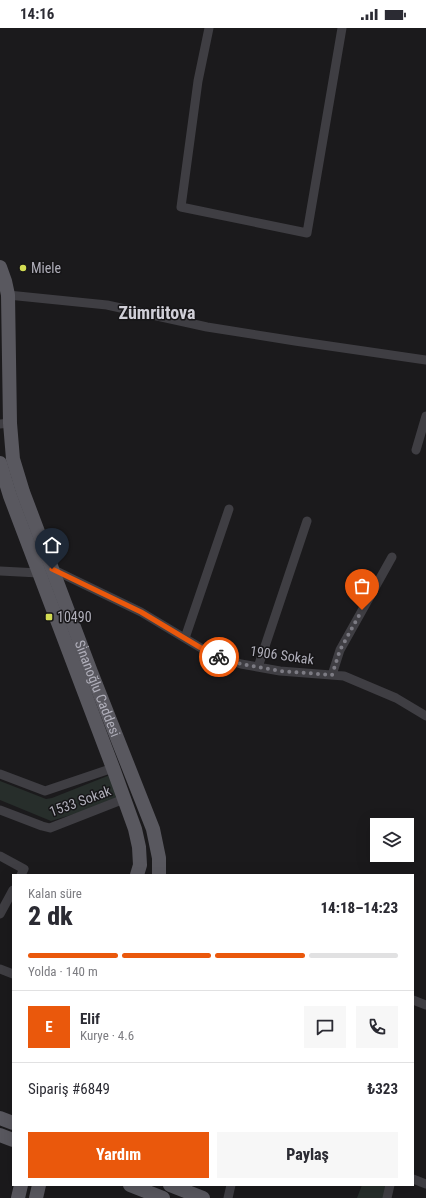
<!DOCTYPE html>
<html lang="tr">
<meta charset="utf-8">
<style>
:root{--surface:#fff;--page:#f7f7f7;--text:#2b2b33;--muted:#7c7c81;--line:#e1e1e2;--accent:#ea580c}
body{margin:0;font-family:"Roboto Condensed",sans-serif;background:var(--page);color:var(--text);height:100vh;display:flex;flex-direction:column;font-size:15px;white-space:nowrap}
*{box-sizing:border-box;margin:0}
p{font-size:13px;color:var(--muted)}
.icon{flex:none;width:22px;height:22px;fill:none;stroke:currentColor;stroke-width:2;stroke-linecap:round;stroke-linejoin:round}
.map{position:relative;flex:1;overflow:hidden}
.side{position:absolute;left:12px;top:846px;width:402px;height:312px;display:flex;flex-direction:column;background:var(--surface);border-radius:0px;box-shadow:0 4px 16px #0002}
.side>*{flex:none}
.fabs{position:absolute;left:370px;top:790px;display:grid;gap:8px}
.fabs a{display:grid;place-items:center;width:44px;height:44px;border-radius:0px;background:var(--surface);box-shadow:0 4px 16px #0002;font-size:20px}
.pin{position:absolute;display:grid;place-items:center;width:34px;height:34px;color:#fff;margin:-41px -17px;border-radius:50% 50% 50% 0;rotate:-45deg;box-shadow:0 0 4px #0007}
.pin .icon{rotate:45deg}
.courier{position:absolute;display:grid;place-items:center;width:40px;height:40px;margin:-20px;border:3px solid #ea580c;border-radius:50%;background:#fff;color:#222;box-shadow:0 1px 5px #0007}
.overview em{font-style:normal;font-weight:800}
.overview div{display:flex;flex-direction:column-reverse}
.overview{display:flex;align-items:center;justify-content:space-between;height:68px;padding:0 16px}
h1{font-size:26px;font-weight:800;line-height:30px}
.bar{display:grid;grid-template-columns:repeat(4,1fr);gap:6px 4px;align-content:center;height:48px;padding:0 16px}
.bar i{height:5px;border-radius:3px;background:var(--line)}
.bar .active{background:var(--accent)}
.bar p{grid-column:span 4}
.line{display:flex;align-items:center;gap:10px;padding:0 16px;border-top:1px solid var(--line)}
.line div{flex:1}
.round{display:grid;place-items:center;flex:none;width:42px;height:42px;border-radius:0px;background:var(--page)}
.action{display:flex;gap:8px;margin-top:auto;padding:8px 16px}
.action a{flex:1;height:46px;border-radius:0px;background:var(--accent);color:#fff;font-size:16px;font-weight:800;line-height:46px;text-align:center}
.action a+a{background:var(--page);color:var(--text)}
.status{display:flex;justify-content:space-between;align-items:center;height:28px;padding:0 20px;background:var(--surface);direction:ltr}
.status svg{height:11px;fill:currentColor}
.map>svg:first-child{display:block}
.green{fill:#272e2b}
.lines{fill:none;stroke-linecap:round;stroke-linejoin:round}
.street{stroke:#3f3e43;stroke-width:9}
.primary{stroke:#59585f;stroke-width:14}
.done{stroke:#7c7b83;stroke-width:4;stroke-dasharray:0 7.2}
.route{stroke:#ea580c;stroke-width:5}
.poi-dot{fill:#d3dc53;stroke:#161517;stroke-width:1.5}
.labels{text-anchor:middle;stroke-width:3;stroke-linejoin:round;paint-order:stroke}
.poi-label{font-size:14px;fill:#b0afba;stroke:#161517;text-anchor:start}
.street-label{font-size:14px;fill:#b0afba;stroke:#161517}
.district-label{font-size:18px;font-weight:bold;fill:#d0cfd7;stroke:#161517}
</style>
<div class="status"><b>14:16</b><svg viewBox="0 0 49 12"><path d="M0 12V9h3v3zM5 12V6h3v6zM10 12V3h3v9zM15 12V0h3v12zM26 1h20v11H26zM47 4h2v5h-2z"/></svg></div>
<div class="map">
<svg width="426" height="1170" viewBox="0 0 426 1170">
<rect width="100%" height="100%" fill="#1b1a1c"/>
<path class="green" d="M 110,747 L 118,769 L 84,783 L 51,793 L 0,772 L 0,753 L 46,771 L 52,770 Z
M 362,1157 L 389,1157 L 385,1170 L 357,1170 Z"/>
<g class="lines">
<path class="street" d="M 209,0 L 198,53 L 181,179 L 307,205 L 342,0
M 8,267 L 107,277 L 207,299 L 295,313 L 426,332
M 0,396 L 10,395
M 416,422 L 426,388
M 52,541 L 141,584 L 211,626 L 241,636 L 280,643 L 344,648 L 396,670 L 426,688
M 0,543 L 39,545
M 185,610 L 229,481
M 258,639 L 307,493
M 332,647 L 340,622 L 392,529
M 0,746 L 45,763 L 113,740
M 0,782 L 42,798 L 50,800 L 124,771
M 0,828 L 24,841 L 21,847
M 0,886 L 13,862
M 0,941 L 13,946
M 413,972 L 426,977
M 413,1151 L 426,1156
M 228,1170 L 231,1157
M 387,1170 L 390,1157"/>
<g class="primary">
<path id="s1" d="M 0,239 L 5,253 L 8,267 L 10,395 L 13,431 L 23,464 L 91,644 L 153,801 L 159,830 L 159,847"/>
<path d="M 0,435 L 10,468 L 113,740 L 135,801 L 139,819 L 140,837 L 137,847"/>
<path d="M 0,1090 L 13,1095"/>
<path d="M 0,1107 L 13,1112"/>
<path d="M 130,1157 L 163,1170"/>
<path d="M 170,1157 L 203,1170"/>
<path d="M 18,1170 L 21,1157"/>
<path d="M 36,1170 L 39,1157"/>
</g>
</g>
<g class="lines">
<path class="done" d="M 219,629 L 241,636 L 280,643 L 332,647 L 340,622 L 362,582"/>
<path class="route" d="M 52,541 L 141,584 L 211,626 L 219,629"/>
</g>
<g class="poi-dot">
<circle cx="23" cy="240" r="4"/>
<rect x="45" y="585" width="8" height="8" rx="2"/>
</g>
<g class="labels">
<g class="poi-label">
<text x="31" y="245">Miele</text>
<text x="57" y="594">10490</text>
</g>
<g class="street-label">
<text transform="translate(282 627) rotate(8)" y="5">1906 Sokak</text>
<text dy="5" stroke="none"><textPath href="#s1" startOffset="438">Si̇nanoğlu Caddesi</textPath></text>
<text transform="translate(80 773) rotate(-20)" y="5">1533 Sokak</text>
</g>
<g class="district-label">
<text x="157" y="291">Zümrütova</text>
</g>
</g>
</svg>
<div class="fabs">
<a><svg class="icon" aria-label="layers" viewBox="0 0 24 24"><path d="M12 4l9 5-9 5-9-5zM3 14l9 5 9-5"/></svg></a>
</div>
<div class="pin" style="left:362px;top:582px;background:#ea580c"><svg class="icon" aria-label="bag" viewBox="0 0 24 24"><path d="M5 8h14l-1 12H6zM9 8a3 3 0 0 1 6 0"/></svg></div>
<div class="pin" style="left:52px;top:541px;background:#1f2937"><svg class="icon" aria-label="home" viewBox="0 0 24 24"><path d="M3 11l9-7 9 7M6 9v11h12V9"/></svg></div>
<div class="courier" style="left:219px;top:629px"><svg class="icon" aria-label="bike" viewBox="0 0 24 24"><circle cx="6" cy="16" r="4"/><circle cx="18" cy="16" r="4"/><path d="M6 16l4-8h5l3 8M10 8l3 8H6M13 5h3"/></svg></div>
<section class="side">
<div class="overview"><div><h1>2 dk</h1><p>Kalan süre</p></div><em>14:18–14:23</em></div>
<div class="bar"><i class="active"></i><i class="active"></i><i class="active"></i><i></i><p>Yolda · 140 m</p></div>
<div class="line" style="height:72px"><b class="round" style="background:var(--accent);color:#fff">E</b><div><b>Elif</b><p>Kurye · 4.6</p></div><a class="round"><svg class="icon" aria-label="chat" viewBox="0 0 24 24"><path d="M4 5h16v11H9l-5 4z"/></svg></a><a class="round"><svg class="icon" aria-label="phone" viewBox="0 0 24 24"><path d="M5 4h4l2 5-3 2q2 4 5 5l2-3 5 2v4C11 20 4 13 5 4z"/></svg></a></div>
<div class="line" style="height:52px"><div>Sipariş #6849</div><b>₺323</b></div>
<div class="action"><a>Yardım</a><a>Paylaş</a></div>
</section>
</div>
